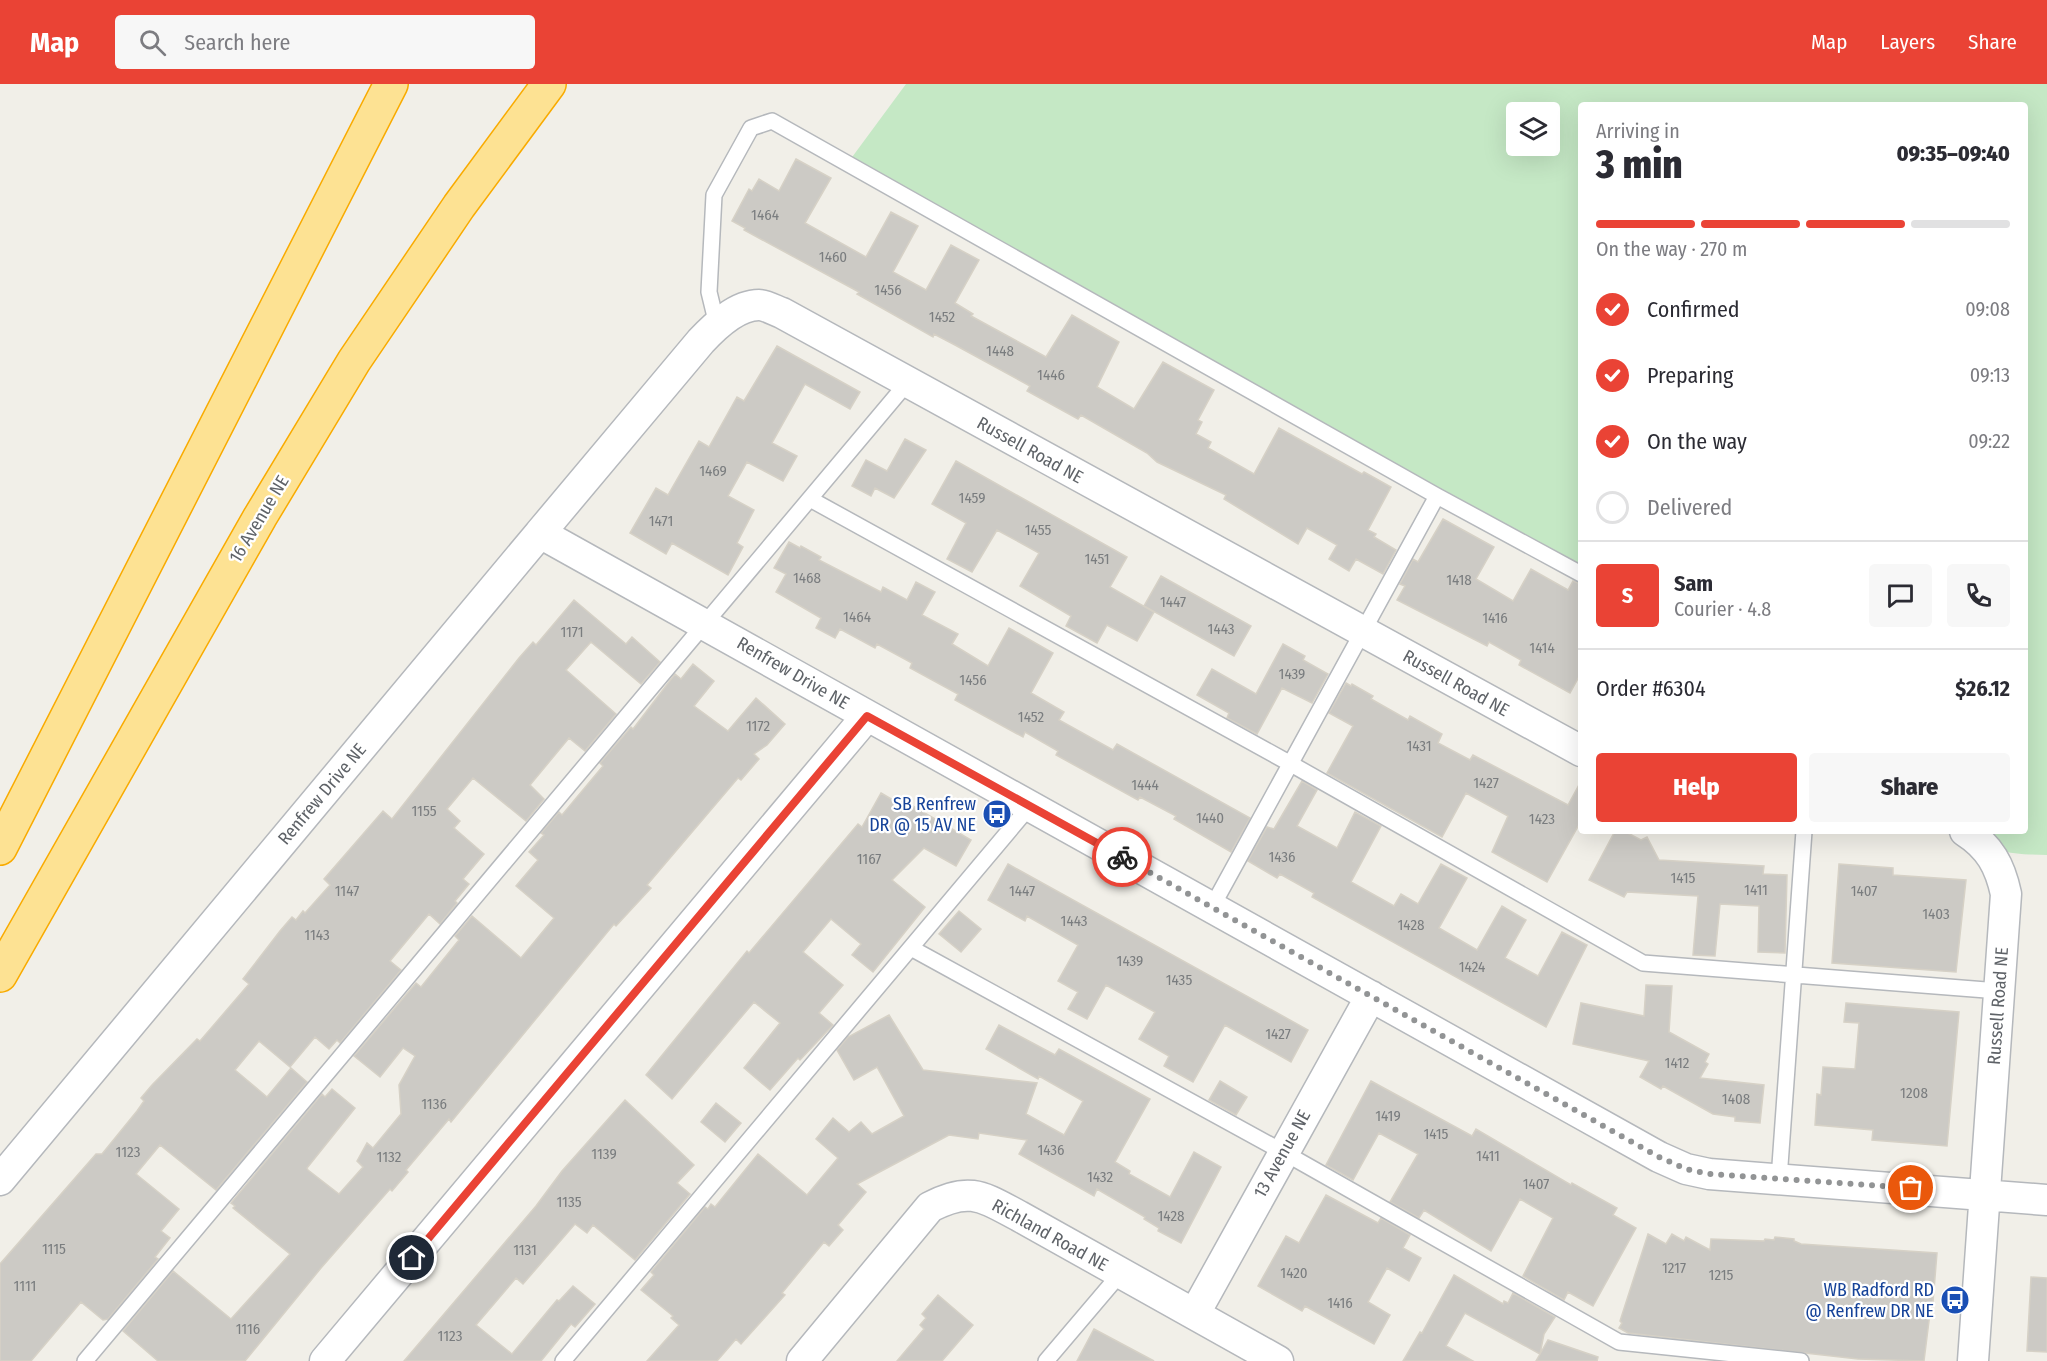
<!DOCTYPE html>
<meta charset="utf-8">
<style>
:root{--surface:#fff;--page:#f7f7f7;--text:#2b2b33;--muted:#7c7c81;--line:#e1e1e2;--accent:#ea4335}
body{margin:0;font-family:"Fira Sans Condensed",sans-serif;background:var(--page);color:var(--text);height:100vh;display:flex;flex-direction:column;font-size:22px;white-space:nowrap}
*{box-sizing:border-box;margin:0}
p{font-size:20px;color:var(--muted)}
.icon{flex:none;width:33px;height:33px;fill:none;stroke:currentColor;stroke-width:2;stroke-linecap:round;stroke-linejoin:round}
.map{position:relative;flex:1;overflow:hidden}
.sheet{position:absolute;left:1578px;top:18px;width:450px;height:732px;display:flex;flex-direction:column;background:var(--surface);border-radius:6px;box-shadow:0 6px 24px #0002}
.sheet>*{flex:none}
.tools{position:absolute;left:1506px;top:18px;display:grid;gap:12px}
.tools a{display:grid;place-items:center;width:54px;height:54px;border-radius:6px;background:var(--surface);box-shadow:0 6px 24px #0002;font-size:30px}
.pin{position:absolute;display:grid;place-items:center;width:51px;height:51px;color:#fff;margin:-26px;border:3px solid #fff;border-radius:50%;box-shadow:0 2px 6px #0007}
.courier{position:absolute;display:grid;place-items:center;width:60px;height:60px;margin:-30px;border:4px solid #ea4335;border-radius:50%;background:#fff;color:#222;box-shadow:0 2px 8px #0007}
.headline em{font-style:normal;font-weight:800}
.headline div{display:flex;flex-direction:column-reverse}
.headline{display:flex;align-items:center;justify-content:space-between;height:102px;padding:0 18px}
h1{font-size:39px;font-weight:800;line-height:45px}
.bar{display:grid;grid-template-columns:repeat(4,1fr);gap:9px 6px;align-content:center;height:72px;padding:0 18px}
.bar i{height:8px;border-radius:4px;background:var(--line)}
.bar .current{background:var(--accent)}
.bar p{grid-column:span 4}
.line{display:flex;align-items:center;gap:15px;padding:0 18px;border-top:2px solid var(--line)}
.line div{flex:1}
.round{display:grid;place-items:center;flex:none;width:63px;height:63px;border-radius:6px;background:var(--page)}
ol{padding:0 18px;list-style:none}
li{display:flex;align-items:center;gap:18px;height:66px}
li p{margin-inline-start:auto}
li .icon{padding:6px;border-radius:50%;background:var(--accent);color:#fff;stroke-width:4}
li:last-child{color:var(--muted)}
li i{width:33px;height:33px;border:3px solid var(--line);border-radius:50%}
.cta{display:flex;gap:12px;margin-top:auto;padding:12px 18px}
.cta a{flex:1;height:69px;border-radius:6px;background:var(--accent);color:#fff;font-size:24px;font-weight:800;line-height:69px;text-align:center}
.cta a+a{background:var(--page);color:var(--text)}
header{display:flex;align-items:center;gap:36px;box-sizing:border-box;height:84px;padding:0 30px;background:var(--accent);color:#fff}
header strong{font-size:28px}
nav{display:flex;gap:33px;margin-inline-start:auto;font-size:21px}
.search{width:420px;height:54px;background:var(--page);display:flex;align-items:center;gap:15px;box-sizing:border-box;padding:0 21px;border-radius:6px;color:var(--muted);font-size:22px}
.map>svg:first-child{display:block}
.green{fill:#c5e8c5;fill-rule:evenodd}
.building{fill:#cccac5;stroke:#d6d1c6;stroke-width:1.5}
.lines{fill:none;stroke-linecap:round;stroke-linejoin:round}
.lane-casing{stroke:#b5b8bc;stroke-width:18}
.street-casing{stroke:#b5b8bc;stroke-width:33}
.highway-casing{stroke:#f9ab00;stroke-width:36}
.lane{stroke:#fff;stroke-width:15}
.street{stroke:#fff;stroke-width:30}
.highway{stroke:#fde293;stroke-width:33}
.done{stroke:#929495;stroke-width:6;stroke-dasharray:0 10.8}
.route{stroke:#ea4335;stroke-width:8}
.labels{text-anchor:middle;stroke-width:4.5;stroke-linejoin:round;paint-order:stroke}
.number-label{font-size:15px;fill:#7a7d7f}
.street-label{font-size:18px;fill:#5f6368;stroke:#fff}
.transit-label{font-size:18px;fill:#164399;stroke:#fff;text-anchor:end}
</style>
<header>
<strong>Map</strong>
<div class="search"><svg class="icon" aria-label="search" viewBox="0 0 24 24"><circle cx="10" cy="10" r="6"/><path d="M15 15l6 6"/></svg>Search here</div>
<nav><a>Map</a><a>Layers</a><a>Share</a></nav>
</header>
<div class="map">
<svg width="2047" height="1277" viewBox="0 0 2047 1277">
<rect width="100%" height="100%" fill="#f1efe8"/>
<path class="green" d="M 906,0 L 2047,0 L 2047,771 C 2010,770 1995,770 1965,747 L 2025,747 L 2025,21 L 1581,21 L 1581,490 L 847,80 ZM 1516,28 L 1550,28 L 1550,62 L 1516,62 Z"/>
<path class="building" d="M 796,75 L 831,94 L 805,139 L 866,173 L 891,128 L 918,142 L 893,188 L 926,206 L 951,161 L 979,176 L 955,219 L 973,230 L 971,232 L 1046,273 L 1072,231 L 1119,258 L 1097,303 L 1134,325 L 1163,278 L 1214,306 L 1198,336 L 1202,338 L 1196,350 L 1211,358 L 1208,364 L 1254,390 L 1279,344 L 1362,390 L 1364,388 L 1391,403 L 1368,446 L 1376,450 L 1374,453 L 1396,466 L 1383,490 L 1356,475 L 1349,487 L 1329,475 L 1337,461 L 1307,444 L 1298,460 L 1224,415 L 1226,411 L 1157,378 L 1147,369 L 1081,331 L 1078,335 L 1027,307 L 1030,302 L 955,261 L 934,250 L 933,253 L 857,210 L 859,208 L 744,146 L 745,144 L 732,137 L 749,105 L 752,107 L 759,95 L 779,107 Z
M 777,262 L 860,308 L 850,325 L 805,300 L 772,359 L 797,372 L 783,397 L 747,378 L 728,412 L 754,426 L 737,459 L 743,463 L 728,491 L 672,459 L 666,470 L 630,449 L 656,404 L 668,411 L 699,357 L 709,363 L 737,313 L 744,317 Z
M 905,355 L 926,366 L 894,414 L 875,404 L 871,412 L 852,402 L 866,376 L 887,387 Z
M 956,377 L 1127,473 L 1110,503 L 1154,528 L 1137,557 L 1107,541 L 1097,559 L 1066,542 L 1071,532 L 1020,502 L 1039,469 L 997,446 L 972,488 L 947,475 L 966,439 L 932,420 Z
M 1443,435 L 1494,463 L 1476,495 L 1513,517 L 1531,485 L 1568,506 L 1573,497 L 1581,500 L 1581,589 L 1570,609 L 1519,581 L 1521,576 L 1489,558 L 1487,562 L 1397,516 L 1405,502 L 1400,500 L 1413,475 L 1418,478 Z
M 789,458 L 800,464 L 801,462 L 821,473 L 819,476 L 881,508 L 883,503 L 907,516 L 916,498 L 935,508 L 922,531 L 958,550 L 952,560 L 988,582 L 1009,544 L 1053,569 L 1031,609 L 1064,628 L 1059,636 L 1113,666 L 1117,660 L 1250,734 L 1231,768 L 1174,735 L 1176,732 L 1140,713 L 1138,716 L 1056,671 L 1058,667 L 1025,648 L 1023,653 L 955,616 L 958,610 L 910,584 L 912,579 L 877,560 L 875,564 L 840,545 L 835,554 L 816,544 L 821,534 L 776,508 L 786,490 L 774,484 Z
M 1161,492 L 1251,542 L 1234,572 L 1144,522 Z
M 574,516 L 626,560 L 632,553 L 660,578 L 641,600 L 591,558 L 566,586 L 616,630 L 585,667 L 569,654 L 530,701 L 544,715 L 526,737 L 473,694 L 447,725 L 460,737 L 454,744 L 484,770 L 463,795 L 469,800 L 455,817 L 457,819 L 440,840 L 429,830 L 390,877 L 401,886 L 340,959 L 337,956 L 329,965 L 315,953 L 290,983 L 259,957 L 235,986 L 267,1013 L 291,984 L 307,998 L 216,1106 L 160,1061 L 136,1090 L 179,1125 L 161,1147 L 170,1154 L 155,1173 L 158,1175 L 108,1235 L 103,1236 L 81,1218 L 31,1277 L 0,1277 L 0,1180 L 96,1070 L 102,1070 L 137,1027 L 144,1017 L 141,1014 L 152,1001 L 197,955 L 200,957 L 249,900 L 243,895 L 280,847 L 292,833 L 296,836 L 303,827 L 305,829 L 330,801 L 324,795 L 383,727 L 392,735 L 519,574 L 533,558 L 536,561 Z
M 1283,560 L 1305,572 L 1303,576 L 1328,590 L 1312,619 L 1282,604 L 1257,650 L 1227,634 L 1229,629 L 1197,611 L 1212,585 L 1256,610 Z
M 693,580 L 714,597 L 694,622 L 728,647 L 756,614 L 785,640 L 767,661 L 754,670 L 759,675 L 741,696 L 738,694 L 647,801 L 651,804 L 616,842 L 614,840 L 451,1038 L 449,1035 L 406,1086 L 408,1088 L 392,1107 L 390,1105 L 321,1184 L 245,1277 L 158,1277 L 123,1247 L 173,1187 L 231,1235 L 290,1170 L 233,1124 L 235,1122 L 231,1119 L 322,1010 L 325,1013 L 332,1005 L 355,1024 L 307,1084 L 308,1086 L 339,1110 L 363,1083 L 357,1077 L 367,1059 L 373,1064 L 401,1030 L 399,1001 L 415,972 L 403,964 L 380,993 L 354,972 L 416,899 L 421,903 L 459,856 L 455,852 L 472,832 L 521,874 L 554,834 L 516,802 L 538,776 L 529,768 L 544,751 L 541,749 L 559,728 L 562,731 L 603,682 L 600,679 L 631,643 L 633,645 L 675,590 L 681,595 Z
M 1346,599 L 1351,602 L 1352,600 L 1373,612 L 1371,615 L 1408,636 L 1410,632 L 1442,650 L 1438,659 L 1470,676 L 1473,671 L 1568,721 L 1581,697 L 1581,737 L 1547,798 L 1492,768 L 1508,732 L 1466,709 L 1442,753 L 1327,689 L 1353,642 L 1329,629 Z
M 1302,697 L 1317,706 L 1297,742 L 1337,764 L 1355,728 L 1381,742 L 1351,798 L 1394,822 L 1401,810 L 1418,820 L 1441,780 L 1467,794 L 1439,844 L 1477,866 L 1502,822 L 1526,836 L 1505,874 L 1538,892 L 1562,848 L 1587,861 L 1546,943 L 1312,813 L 1314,809 L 1280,790 L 1277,794 L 1248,777 L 1267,743 L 1274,745 Z
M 881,709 L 898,719 L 901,715 L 971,756 L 956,782 L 924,764 L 892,796 L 925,823 L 873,888 L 852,871 L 861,860 L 831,835 L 803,868 L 843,901 L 819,929 L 833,941 L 800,976 L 798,974 L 770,1006 L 744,984 L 780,939 L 754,918 L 672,1015 L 646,991 L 747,867 L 749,869 L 858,740 L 862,743 Z
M 1615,747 L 1624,747 L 1641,756 L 1647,753 L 1659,776 L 1764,782 L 1763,790 L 1787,791 L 1785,869 L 1758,868 L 1759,822 L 1720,820 L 1715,872 L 1693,871 L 1698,812 L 1627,808 L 1624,813 L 1589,796 Z
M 1008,780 L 1308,946 L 1291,978 L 1225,941 L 1193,998 L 1164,982 L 1169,972 L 1139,955 L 1155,928 L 1106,901 L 1087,935 L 1068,925 L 1078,908 L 1058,897 L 1078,861 L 1027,832 L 1025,837 L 988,816 Z
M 1839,780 L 1893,784 L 1893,791 L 1966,796 L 1956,888 L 1832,879 Z
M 959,827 L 981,845 L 961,868 L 939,850 Z
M 1646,901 L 1672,902 L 1669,948 L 1709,970 L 1705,978 L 1708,980 L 1700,994 L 1764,1001 L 1760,1039 L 1735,1037 L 1735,1033 L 1713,1030 L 1663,1002 L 1661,1005 L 1640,993 L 1649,977 L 1573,960 L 1581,919 L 1644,932 Z
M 1846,919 L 1959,928 L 1947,1062 L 1872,1056 L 1873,1046 L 1815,1041 L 1817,1010 L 1821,1011 L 1823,983 L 1855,985 L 1859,939 L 1844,938 Z
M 889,931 L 923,986 L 1037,999 L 1026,1030 L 1064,1051 L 1083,1017 L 1039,992 L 1038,995 L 986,965 L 999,941 L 1055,971 L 1059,965 L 1150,1015 L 1115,1078 L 1130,1087 L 1129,1090 L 1170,1113 L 1194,1068 L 1221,1083 L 1181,1159 L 1158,1147 L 1159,1144 L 1144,1135 L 1145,1133 L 1097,1105 L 1094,1112 L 1019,1070 L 1027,1056 L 979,1049 L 978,1055 L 949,1051 L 857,1100 L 866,1108 L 838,1141 L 843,1146 L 829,1162 L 824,1158 L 782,1209 L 785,1211 L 741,1260 L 736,1255 L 717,1277 L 647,1277 L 679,1241 L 671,1234 L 673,1232 L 641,1206 L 654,1191 L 651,1188 L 705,1123 L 708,1125 L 711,1120 L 715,1123 L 758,1070 L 807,1111 L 838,1074 L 816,1055 L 833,1034 L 849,1048 L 861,1038 L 872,1050 L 904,1032 L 877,983 L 854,996 L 837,966 L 848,953 Z
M 1220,997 L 1247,1013 L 1236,1031 L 1209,1016 Z
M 1371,997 L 1472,1052 L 1476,1045 L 1571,1101 L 1572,1099 L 1617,1124 L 1613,1131 L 1636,1144 L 1593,1222 L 1568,1208 L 1564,1216 L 1523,1192 L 1553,1134 L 1520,1115 L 1491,1167 L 1424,1126 L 1419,1134 L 1390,1118 L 1418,1070 L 1379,1049 L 1353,1096 L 1326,1081 Z
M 625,1016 L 694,1081 L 677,1099 L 690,1110 L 635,1176 L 593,1141 L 587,1149 L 575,1140 L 523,1200 L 516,1194 L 476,1241 L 512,1270 L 557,1216 L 559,1217 L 573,1202 L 595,1220 L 575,1243 L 571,1240 L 541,1277 L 404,1277 L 536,1122 L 562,1087 Z
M 716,1019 L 741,1039 L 725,1058 L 701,1038 Z
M 1326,1111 L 1378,1139 L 1381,1134 L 1410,1151 L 1403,1164 L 1421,1174 L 1409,1197 L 1387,1184 L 1368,1218 L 1390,1231 L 1374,1260 L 1305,1222 L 1302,1227 L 1258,1202 L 1286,1152 L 1299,1159 Z
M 1648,1150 L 1666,1160 L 1672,1150 L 1684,1157 L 1686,1153 L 1710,1166 L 1711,1155 L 1764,1157 L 1765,1155 L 1774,1156 L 1775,1153 L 1794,1155 L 1794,1157 L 1801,1160 L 1937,1169 L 1932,1230 L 1930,1229 L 1924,1277 L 1858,1275 L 1628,1249 L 1619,1244 L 1622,1239 L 1620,1237 Z
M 1454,1191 L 1503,1220 L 1504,1217 L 1508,1219 L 1513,1209 L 1555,1233 L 1544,1250 L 1540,1270 L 1548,1256 L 1598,1273 L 1597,1277 L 1536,1277 L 1540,1270 L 1465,1229 L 1446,1262 L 1473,1277 L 1403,1277 L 1420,1248 L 1422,1249 Z
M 2031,1193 L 2047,1194 L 2047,1268 L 2027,1267 Z
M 938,1211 L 973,1241 L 942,1277 L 897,1277 L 924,1245 L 920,1241 L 926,1234 L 922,1230 Z
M 1094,1245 L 1154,1277 L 1077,1277 Z"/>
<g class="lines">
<g class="lane-casing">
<path id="lane" d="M 717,241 L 709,208 L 714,111 L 751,44 L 772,37 L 1437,412 L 1581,490
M 810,415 L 1291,680 L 1643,879 L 1999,907
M 1212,823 L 1437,412
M 911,864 L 1283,1068 L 1619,1258 L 1801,1277
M 1779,1095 L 1804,747
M 85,1277 L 907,299
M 563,1277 L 1030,722
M 1046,1277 L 1120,1190"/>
</g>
<g class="street-casing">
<path id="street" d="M 540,449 L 701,257 C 715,242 737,221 759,221 C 766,221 776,227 782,229 L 1581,667
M 1965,747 C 1990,763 2000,782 2006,810 L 1973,1277
M 0,1096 L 540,449 L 1659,1073 L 1686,1085 L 1709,1090 L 2047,1116
M 1195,1229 L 1371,912
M 325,1277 L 867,632
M 802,1277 L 930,1123 C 970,1102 983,1113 1019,1132 L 1278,1277"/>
</g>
<g class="highway-casing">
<path id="highway" d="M 0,764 L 391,0
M 0,891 L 260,433 L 354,277 L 459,122 L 549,0"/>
</g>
<use href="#lane" class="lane"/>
<use href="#street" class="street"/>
<use href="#highway" class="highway"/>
</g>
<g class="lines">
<path class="done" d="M 1122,773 L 1659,1073 L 1686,1085 L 1709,1090 L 1911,1104"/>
<path class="route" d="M 412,1174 L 867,632 L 1122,773"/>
</g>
<defs>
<g id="bus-disc" transform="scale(1.5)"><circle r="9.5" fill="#1a4fb4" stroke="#fff"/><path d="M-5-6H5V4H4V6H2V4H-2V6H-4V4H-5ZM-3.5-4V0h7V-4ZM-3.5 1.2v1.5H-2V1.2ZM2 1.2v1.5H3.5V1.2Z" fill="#fff"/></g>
</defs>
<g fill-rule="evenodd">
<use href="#bus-disc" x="997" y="730"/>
<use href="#bus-disc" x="1955" y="1216"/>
</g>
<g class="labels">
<g class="number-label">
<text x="765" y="136">1464</text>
<text x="833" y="178">1460</text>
<text x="888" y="211">1456</text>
<text x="942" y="238">1452</text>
<text x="1000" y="272">1448</text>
<text x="1051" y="296">1446</text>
<text x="713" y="392">1469</text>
<text x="972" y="419">1459</text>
<text x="661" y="442">1471</text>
<text x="1038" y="451">1455</text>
<text x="1097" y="480">1451</text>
<text x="807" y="499">1468</text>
<text x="1459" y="501">1418</text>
<text x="1173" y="523">1447</text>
<text x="857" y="538">1464</text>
<text x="1495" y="539">1416</text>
<text x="1221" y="550">1443</text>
<text x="572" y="553">1171</text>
<text x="1542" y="569">1414</text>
<text x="1292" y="595">1439</text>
<text x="973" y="601">1456</text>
<text x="1031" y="638">1452</text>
<text x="758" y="647">1172</text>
<text x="1419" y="667">1431</text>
<text x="1486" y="704">1427</text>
<text x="1145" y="706">1444</text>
<text x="424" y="732">1155</text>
<text x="1210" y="739">1440</text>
<text x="1542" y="740">1423</text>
<text x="1282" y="778">1436</text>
<text x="869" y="780">1167</text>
<text x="1683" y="799">1415</text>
<text x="1756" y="811">1411</text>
<text x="347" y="812">1147</text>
<text x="1022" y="812">1447</text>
<text x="1864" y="812">1407</text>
<text x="1936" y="835">1403</text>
<text x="1074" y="842">1443</text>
<text x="1411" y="846">1428</text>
<text x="317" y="856">1143</text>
<text x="1130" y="882">1439</text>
<text x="1472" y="888">1424</text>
<text x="1179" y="901">1435</text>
<text x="1278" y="955">1427</text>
<text x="1677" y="984">1412</text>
<text x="1914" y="1014">1208</text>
<text x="1736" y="1020">1408</text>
<text x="434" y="1025">1136</text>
<text x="1388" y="1037">1419</text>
<text x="1436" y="1055">1415</text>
<text x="1051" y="1071">1436</text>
<text x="128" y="1073">1123</text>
<text x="604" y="1075">1139</text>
<text x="1488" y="1077">1411</text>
<text x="389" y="1078">1132</text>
<text x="1100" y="1098">1432</text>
<text x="1536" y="1105">1407</text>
<text x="569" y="1123">1135</text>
<text x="1171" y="1137">1428</text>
<text x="54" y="1170">1115</text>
<text x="525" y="1171">1131</text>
<text x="1674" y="1189">1217</text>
<text x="1294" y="1194">1420</text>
<text x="1721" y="1196">1215</text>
<text x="25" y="1207">1111</text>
<text x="1340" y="1224">1416</text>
<text x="248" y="1250">1116</text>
<text x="450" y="1257">1123</text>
</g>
<g class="street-label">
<text transform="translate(1030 366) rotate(29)" y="6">Russell Road NE</text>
<text transform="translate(259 435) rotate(-59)" y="6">16 Avenue NE</text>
<text transform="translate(793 589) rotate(30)" y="6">Renfrew Drive NE</text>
<text transform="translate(1456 599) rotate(29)" y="6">Russell Road NE</text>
<text transform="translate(322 710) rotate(-50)" y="6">Renfrew Drive NE</text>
<text transform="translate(1998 922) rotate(-86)" y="6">Russell Road NE</text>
<text transform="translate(1282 1070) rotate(-61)" y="6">13 Avenue NE</text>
<text transform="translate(1050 1151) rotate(29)" y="6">Richland Road NE</text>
</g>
<g class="transit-label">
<text x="976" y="726">SB Renfrew<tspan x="976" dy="21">DR @ 15 AV NE</tspan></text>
<text x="1934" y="1212">WB Radford RD<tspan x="1934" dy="21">@ Renfrew DR NE</tspan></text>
</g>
</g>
</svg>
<div class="tools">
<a><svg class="icon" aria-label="layers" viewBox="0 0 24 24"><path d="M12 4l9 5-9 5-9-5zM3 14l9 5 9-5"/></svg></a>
</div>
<div class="pin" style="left:1911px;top:1104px;background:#ea580c"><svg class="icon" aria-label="bag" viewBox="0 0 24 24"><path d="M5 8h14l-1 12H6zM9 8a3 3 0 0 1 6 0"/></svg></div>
<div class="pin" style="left:412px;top:1174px;background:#1f2937"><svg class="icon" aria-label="home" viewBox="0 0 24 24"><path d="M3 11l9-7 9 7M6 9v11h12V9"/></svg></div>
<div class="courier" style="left:1122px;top:773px"><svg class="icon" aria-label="bike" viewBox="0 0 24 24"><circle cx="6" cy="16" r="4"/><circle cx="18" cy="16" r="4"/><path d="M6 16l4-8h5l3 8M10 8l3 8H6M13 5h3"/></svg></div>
<section class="sheet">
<div class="headline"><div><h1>3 min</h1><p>Arriving in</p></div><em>09:35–09:40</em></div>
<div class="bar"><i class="current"></i><i class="current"></i><i class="current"></i><i></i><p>On the way · 270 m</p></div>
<ol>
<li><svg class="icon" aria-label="check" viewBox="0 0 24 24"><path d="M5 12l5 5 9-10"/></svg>Confirmed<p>09:08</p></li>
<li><svg class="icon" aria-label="check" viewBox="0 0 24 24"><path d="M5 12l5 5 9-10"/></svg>Preparing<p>09:13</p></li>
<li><svg class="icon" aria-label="check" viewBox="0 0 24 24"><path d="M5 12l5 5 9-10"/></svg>On the way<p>09:22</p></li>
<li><i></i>Delivered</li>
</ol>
<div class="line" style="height:108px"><b class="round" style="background:var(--accent);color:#fff">S</b><div><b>Sam</b><p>Courier · 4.8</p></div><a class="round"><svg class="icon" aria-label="chat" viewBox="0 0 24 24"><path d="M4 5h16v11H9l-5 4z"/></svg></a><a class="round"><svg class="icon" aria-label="phone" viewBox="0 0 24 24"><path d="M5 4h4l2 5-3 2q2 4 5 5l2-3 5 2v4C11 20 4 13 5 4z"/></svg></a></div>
<div class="line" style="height:78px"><div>Order #6304</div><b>$26.12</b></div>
<div class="cta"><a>Help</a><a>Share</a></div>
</section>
</div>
